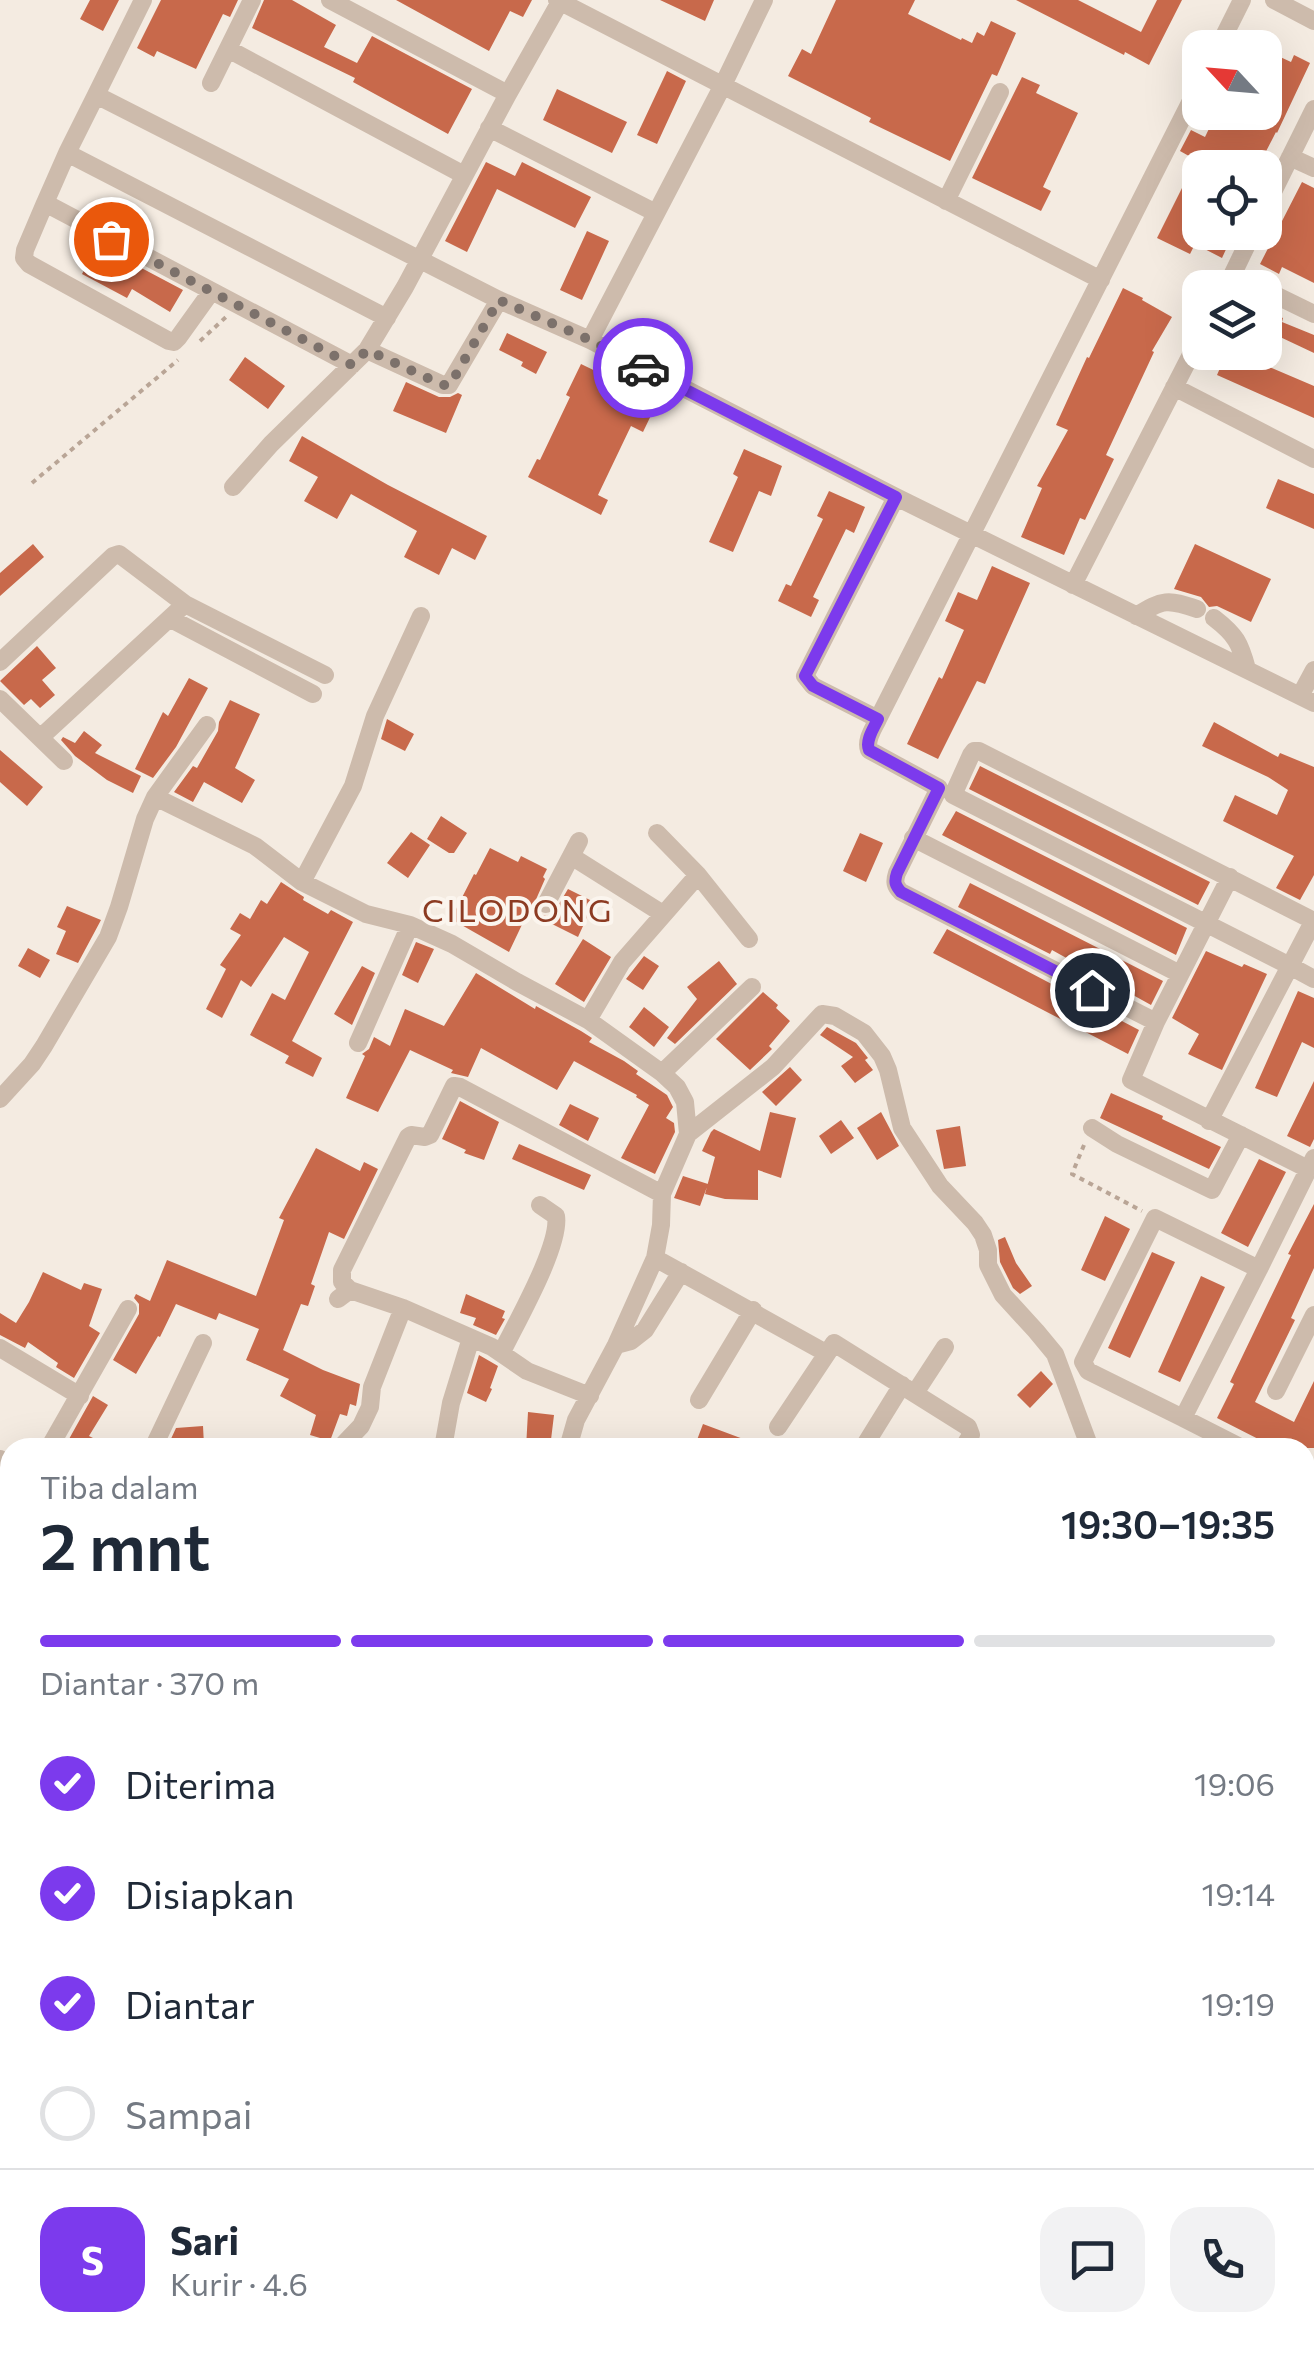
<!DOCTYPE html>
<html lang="id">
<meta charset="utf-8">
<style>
:root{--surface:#fff;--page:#f2f2f3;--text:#1f2937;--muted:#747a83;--line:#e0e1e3;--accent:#7c3aed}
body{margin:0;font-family:Commissioner,sans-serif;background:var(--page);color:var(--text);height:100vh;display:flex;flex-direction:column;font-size:38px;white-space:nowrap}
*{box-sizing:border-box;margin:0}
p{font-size:32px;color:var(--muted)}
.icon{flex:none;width:55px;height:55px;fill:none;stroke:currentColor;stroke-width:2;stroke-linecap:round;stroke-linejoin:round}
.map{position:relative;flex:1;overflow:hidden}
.details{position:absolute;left:0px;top:1438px;width:1315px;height:932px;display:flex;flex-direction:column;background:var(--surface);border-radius:30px 30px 0 0;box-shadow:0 10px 40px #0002}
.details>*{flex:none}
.needle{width:65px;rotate:296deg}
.buttons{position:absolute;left:1182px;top:30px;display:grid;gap:20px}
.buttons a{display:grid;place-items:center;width:100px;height:100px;border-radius:20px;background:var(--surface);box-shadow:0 10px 40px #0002;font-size:50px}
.pin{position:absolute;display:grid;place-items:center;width:85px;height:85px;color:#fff;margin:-42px;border:5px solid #fff;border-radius:50%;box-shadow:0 2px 10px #0007}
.courier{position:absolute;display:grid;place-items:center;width:100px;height:100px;margin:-50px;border:8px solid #7c3aed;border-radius:50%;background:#fff;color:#222;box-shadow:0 2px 12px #0007}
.head em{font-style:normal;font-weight:600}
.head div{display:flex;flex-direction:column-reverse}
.head{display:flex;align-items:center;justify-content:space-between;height:170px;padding:0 40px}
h1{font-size:65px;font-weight:600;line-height:75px}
.bar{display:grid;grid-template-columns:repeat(4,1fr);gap:15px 10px;align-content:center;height:120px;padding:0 40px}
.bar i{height:12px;border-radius:8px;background:var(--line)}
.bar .selected{background:var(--accent)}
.bar p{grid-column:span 4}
.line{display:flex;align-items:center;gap:25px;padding:0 40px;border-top:2px solid var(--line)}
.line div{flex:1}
.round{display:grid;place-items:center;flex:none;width:105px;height:105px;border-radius:30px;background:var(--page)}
ol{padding:0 40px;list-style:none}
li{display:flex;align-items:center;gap:30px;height:110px}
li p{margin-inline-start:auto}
li .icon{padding:10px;border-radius:50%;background:var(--accent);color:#fff;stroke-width:4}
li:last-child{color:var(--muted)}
li i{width:55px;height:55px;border:5px solid var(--line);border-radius:50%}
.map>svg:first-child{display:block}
.building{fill:#c8694b}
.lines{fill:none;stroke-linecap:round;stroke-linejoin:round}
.path{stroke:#b9a596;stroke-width:4;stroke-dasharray:5 5;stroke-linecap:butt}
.minor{stroke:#cdbbac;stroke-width:18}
.done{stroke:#7c716b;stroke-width:10;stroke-dasharray:0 18}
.route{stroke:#7c3aed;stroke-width:12}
.labels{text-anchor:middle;stroke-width:8;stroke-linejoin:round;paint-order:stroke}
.quarter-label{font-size:32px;letter-spacing:2.5px;fill:#8c3b22;stroke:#fbf5ee}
</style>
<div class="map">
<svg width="1314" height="2369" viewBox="0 0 1314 2369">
<rect width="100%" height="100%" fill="#f4ebe1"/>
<path class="building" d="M 90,0 L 119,0 L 103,31 L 80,19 Z
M 161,0 L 238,0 L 230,17 L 223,14 L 196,69 L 157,51 L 154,57 L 137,48 Z
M 264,0 L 292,0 L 336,25 L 324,47 L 357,63 L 372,36 L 472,89 L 448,134 L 353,82 L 355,78 L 252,28 Z
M 396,0 L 532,0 L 523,17 L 510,11 L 489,51 Z
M 660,0 L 714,0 L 705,21 Z
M 836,0 L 915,0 L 908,14 L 961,40 L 962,38 L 972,43 L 977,32 L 984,36 L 991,21 L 1016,33 L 997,76 L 992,74 L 950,161 L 869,122 L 871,118 L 788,76 L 802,49 L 811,54 Z
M 1016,0 L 1078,0 L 1141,32 L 1157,0 L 1182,0 L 1149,65 L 1125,52 L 1124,55 Z
M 1265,50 L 1291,62 L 1294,55 L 1310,63 L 1277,133 L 1276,132 L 1259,165 L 1237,153 L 1230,168 L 1200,168 L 1200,232 L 1234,232 L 1222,258 L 1195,244 L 1190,254 L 1157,238 L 1196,160 L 1180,151 L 1191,130 L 1205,137 L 1217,112 L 1265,112 Z
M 667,71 L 686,81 L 657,144 L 637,135 Z
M 1022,77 L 1040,85 L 1036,93 L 1078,113 L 1043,187 L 1051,191 L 1041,211 L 972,178 Z
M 557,89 L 627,122 L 612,153 L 543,120 Z
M 486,162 L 515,176 L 522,162 L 591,197 L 575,228 L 497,189 L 467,252 L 445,241 Z
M 1302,182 L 1314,188 L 1314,283 L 1282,267 L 1279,274 L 1260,264 Z
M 587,231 L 609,241 L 582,300 L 560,290 Z
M 98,245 L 183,290 L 170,312 L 132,289 L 127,298 L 82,274 Z
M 1123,288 L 1143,298 L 1142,300 L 1172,317 L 1152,351 L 1154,352 L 1106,455 L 1114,459 L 1085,520 L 1080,518 L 1064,555 L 1021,537 L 1042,488 L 1037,486 L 1068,430 L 1056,425 L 1087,357 L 1089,358 Z
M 1265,310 L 1283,318 L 1282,322 L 1314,335 L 1314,353 L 1265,330 Z
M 507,333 L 547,352 L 536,374 L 521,366 L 523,362 L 499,350 Z
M 1227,352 L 1245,352 L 1269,363 L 1267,366 L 1314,386 L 1314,418 L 1217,375 Z
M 245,357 L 285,386 L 268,409 L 229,380 Z
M 581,364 L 612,379 L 610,383 L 656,405 L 643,432 L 631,426 L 598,495 L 608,500 L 601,515 L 528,477 L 537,459 L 540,460 L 570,397 L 566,395 Z
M 406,382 L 439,397 L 450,397 L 458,393 L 462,395 L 446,433 L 393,411 Z
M 302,436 L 388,485 L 487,536 L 475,560 L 452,548 L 439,575 L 404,557 L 417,531 L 351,494 L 337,519 L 304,501 L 318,477 L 289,461 Z
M 744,449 L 782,466 L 771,496 L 759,491 L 733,552 L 709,542 L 738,477 L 733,474 Z
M 1278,479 L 1314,494 L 1314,529 L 1266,508 Z
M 829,491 L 865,507 L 854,533 L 846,529 L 813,597 L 819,600 L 811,617 L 778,601 L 786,584 L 791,586 L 823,519 L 817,516 Z
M 33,544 L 44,557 L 0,596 L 0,573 Z
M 1195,544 L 1271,579 L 1251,622 L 1217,606 L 1209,607 L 1201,597 L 1174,589 Z
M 992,566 L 1030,583 L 985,684 L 977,681 L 938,759 L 907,744 L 939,677 L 942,679 L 964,630 L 945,621 L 958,592 L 977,600 Z
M 37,646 L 56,668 L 42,680 L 55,695 L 40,708 L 31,699 L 24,705 L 0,681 Z
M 189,678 L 208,688 L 176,747 L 153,778 L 135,769 L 163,712 L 168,716 Z
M 230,700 L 260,714 L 235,768 L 255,780 L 242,803 L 204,782 L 193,802 L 174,792 L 193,766 L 197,768 L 218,731 L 219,722 Z
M 387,719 L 414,734 L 405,751 L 381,739 Z
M 1214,722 L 1278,757 L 1280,753 L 1314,767 L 1314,875 L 1300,900 L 1276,888 L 1294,856 L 1223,821 L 1235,795 L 1277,815 L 1288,790 L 1268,777 L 1202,746 Z
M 84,731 L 102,745 L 95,753 L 141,776 L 133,793 L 107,780 L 75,756 L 61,740 L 63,737 L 75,743 Z
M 0,750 L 43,787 L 27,806 L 0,782 Z
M 980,766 L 1210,882 L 1198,905 L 969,789 Z
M 956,811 L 1187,928 L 1176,955 L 942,835 Z
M 441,816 L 467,833 L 454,853 L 449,853 L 427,839 Z
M 411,832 L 430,845 L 408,878 L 387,863 Z
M 860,833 L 883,843 L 866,882 L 843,871 Z
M 490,848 L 518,862 L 521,856 L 547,869 L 543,877 L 545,879 L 534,904 L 539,914 L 547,916 L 553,914 L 568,889 L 594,902 L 578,937 L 528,912 L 509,952 L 451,919 L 474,874 L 476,875 Z
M 281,882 L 304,897 L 303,900 L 328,914 L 331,910 L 353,922 L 292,1041 L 322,1058 L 313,1077 L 285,1063 L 289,1056 L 250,1035 L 272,993 L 285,1000 L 309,952 L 284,937 L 251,987 L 241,980 L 222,1018 L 206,1009 L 226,969 L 220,965 L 241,935 L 230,929 L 240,913 L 250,919 L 261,900 L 267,904 Z
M 970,883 L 1163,981 L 1151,1005 L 1052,950 L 1050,954 L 958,907 Z
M 67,906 L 101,920 L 78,963 L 56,954 L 66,931 L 57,927 Z
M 947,929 L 1139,1030 L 1128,1054 L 933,953 Z
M 583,939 L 611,957 L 584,1002 L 555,984 Z
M 416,942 L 434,949 L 418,983 L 402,975 Z
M 28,948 L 50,960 L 40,978 L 18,966 Z
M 1206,951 L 1242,967 L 1244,964 L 1267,974 L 1222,1070 L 1188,1054 L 1199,1034 L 1172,1018 Z
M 644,956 L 659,966 L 643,990 L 626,979 Z
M 719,961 L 737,984 L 675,1044 L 667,1038 L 697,999 L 687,987 Z
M 362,966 L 375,973 L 352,1025 L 334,1014 Z
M 476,973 L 535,1009 L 536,1006 L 581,1031 L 592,1038 L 589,1042 L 624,1061 L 638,1071 L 636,1074 L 667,1095 L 673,1107 L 666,1118 L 674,1123 L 675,1132 L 655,1174 L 621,1158 L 649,1105 L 636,1097 L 637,1095 L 574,1061 L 557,1090 L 481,1048 L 468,1077 L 451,1073 L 453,1070 L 410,1050 L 378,1112 L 346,1098 L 365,1056 L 362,1054 L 369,1049 L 374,1037 L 390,1046 L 405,1009 L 444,1026 Z
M 1298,991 L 1314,998 L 1314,1048 L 1302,1042 L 1277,1097 L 1255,1088 Z
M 763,992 L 778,1005 L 776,1008 L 790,1021 L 769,1046 L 772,1049 L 750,1070 L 716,1039 Z
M 644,1007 L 669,1027 L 654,1047 L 629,1027 Z
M 827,1027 L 856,1043 L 868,1058 L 865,1060 L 873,1070 L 855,1083 L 841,1066 L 853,1057 L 820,1035 Z
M 790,1067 L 802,1080 L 776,1106 L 762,1092 Z
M 1314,1081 L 1314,1139 L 1310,1147 L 1287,1136 Z
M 1111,1093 L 1163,1116 L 1162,1119 L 1221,1147 L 1209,1169 L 1100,1118 Z
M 460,1101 L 499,1122 L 484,1160 L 464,1153 L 466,1150 L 442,1139 Z
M 570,1104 L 599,1118 L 588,1141 L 559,1125 Z
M 770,1112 L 796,1118 L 781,1178 L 758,1170 L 758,1200 L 725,1199 L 705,1194 L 715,1157 L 702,1151 L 711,1132 L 714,1129 L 760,1151 Z
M 881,1112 L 899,1146 L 877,1160 L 857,1128 Z
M 841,1120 L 854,1138 L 831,1154 L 819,1136 Z
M 960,1126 L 966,1166 L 944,1169 L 936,1130 Z
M 519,1144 L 591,1175 L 584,1190 L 512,1159 Z
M 316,1148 L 360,1171 L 364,1162 L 378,1169 L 344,1239 L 329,1232 L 311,1284 L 315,1286 L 308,1306 L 301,1304 L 283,1350 L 323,1370 L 360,1384 L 356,1406 L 350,1404 L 347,1416 L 340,1414 L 330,1441 L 310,1435 L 316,1415 L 280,1396 L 289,1379 L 246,1360 L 259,1329 L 219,1313 L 216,1320 L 176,1304 L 160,1337 L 158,1336 L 136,1374 L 113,1360 L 139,1314 L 139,1304 L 134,1298 L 136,1294 L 150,1301 L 167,1260 L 256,1296 L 284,1220 L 279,1218 Z
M 1259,1159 L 1286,1172 L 1248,1247 L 1221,1233 Z
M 683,1176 L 708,1184 L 700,1206 L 674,1198 Z
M 1314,1204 L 1314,1268 L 1291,1318 L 1295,1320 L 1255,1402 L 1294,1422 L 1314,1381 L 1314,1448 L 1276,1448 L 1217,1418 L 1234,1384 L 1230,1382 L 1291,1255 L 1288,1254 Z
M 1105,1216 L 1130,1229 L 1105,1281 L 1081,1270 Z
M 1005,1237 L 1016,1263 L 1032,1286 L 1020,1294 L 1013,1288 L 1000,1262 L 998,1240 Z
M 1152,1252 L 1175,1262 L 1130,1358 L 1108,1348 Z
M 43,1272 L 81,1290 L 84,1283 L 102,1289 L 89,1326 L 100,1333 L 74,1378 L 56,1367 L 58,1363 L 28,1342 L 25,1348 L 0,1335 L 0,1313 L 16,1323 L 29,1302 Z
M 1201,1276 L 1225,1287 L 1180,1382 L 1158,1372 Z
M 466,1294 L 505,1311 L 502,1318 L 505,1319 L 496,1335 L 473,1325 L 476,1318 L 460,1313 Z
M 479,1355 L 498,1366 L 490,1388 L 492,1389 L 486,1402 L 467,1393 Z
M 1041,1371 L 1053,1384 L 1030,1408 L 1017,1395 Z
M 93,1396 L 108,1405 L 89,1436 L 113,1448 L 64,1448 Z
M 528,1412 L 554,1415 L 550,1448 L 526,1448 Z
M 703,1424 L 762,1446 L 762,1448 L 694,1448 Z
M 203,1426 L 204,1445 L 171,1448 L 170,1441 L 176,1428 Z"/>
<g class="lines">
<path class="path" d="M 200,341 L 226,317
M 32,483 L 178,360
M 1084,1145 L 1072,1174 L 1142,1211"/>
<path class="minor" d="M 143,0 L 96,95 L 499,300 L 590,340 L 896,497 L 1314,703
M 330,0 L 508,94
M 557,0 L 1101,280
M 1274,0 L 1314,21
M 1218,48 L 1242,0
M 228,49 L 464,175
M 211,83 L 252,0
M 96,95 L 67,153 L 387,318
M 489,128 L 656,213
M 67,153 L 45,203 L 352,365
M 1290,157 L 1314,168
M 946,201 L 1000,92
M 45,203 L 25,250 L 24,258 L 29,264 L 169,341 L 174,342 L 178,338 L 211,292
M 1265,208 L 1314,109
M 1226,288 L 1253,232
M 1265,290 L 1314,314
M 590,340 L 723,85 L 764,0
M 367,350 L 443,385 L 449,385 L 499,300
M 1174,387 L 1314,459
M 233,487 L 271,444 L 367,350 L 405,287 L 508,94 L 561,0
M 896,497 L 805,676 L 813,686 L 878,719 C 874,728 865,740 869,750 L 939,788 L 897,873 C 894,882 895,886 901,892 L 1156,1022
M 1073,585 L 1200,337
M 185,604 L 325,675
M 1136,616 C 1163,599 1168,599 1197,609
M 1214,618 C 1236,635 1240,643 1247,669
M 171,619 L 313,694
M 0,662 L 113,556 L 119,554 L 185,604 L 41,737
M 1300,696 L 1314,670
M 0,699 L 64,761
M 878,719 L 1200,83
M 155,797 L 255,846 L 302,882 L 366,914 L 410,925 L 452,944 L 517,982 L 588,1020 L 662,1073 L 677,1087 L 685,1102 L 688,1134 L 662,1194 L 661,1225 L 655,1258 L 616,1345 L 576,1420 L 568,1448
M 657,833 L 698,875
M 913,838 L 1180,974
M 571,856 L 663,914
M 1230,877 L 1156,1022 L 1131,1080 L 1308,1169
M 302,882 L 353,786 L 375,716 L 421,616
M 546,904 L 579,841
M 1314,921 L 979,751 L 974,751 L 971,755 L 953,795 L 1290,966 L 1314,920
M 588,1020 L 622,962 L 698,875 L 749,939
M 358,1043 L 410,925
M 662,1073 L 752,987
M 0,1099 L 32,1064 L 44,1046 L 108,937 L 119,907 L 145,819 L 155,797 L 207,725
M 1209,1121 L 1290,966 L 1314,979
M 1092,1128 L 1117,1144 L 1212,1190 L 1241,1135
M 688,1134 L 773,1067 L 822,1014 L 835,1016 L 864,1033 L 882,1056 L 888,1070 L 902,1128 L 940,1186 L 975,1223 L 983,1235 L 988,1250 L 988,1265 L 1003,1295 L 1036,1331 L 1055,1354 L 1090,1448
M 655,1258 L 826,1353
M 1259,1269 L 1314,1158
M 350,1290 L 342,1282 L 342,1270 L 408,1137 L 411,1135 L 425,1137 L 430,1135 L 454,1086 L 460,1087 L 662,1194
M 338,1299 L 350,1290 L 403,1308 L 492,1347 L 527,1371 L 590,1396
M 616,1345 L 631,1341 L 645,1330 L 681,1272
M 0,1348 L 80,1396
M 502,1352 C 516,1323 561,1245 556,1216 L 540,1205
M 1276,1391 L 1314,1315
M 915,1393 L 945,1347
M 699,1400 L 753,1310
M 1183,1418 L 1088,1371 L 1083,1362 L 1155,1218 L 1259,1269 L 1183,1418 L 1242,1448
M 778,1427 L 834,1343 L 968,1427 L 971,1435 L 963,1448
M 49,1448 L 128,1309
M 153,1448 L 203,1343
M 340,1448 L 361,1426 L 370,1407 L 372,1387 L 403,1308
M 443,1448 L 451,1403 L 471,1338
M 863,1448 L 902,1385
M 0,1459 L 10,1465
M 1305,1479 L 1314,1483
M 0,1533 L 10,1541
M 0,1640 L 10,1648
M 0,1953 L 10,1939
M 0,2060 L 10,2067
M 0,2142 L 10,2131
M 1305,2273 L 1314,2256
M 1305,2286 L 1314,2290
M 763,2360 L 769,2369
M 1208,2360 L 1219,2369
M 26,2369 L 33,2360
M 263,2369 L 271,2360
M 499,2369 L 506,2360
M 719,2369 L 729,2360
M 786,2369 L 795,2360
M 1230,2369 L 1238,2360"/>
</g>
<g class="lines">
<path class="done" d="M 111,239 L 352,365 L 367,350 L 443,385 L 450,385 L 499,300 L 590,340 L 643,368"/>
<path class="route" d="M 643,368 L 896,497 L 805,676 L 813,686 L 878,719 C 874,728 865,740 869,750 L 939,788 L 897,873 C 894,882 895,885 901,892 L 1092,990"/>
</g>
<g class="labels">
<g class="quarter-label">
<text x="518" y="922">CILODONG</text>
</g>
</g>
</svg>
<div class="buttons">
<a><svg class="needle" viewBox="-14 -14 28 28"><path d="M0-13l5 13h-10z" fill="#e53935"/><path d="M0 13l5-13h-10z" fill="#747a83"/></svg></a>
<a><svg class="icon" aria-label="locate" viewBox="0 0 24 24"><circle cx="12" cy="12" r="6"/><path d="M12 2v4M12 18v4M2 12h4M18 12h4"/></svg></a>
<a><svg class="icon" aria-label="layers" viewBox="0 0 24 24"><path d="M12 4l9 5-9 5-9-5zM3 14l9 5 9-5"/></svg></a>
</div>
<div class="pin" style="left:111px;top:239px;background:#ea580c"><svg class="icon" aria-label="bag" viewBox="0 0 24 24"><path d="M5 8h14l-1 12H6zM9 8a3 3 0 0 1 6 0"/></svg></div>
<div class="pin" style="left:1092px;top:990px;background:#1f2937"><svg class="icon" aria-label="home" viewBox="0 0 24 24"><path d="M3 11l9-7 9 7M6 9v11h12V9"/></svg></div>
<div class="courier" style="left:643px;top:368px"><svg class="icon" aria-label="car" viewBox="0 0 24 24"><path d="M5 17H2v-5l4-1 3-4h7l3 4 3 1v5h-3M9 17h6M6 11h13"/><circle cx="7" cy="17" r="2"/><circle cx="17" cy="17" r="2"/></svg></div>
<section class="details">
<div class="head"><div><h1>2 mnt</h1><p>Tiba dalam</p></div><em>19:30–19:35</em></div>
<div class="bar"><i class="selected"></i><i class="selected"></i><i class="selected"></i><i></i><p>Diantar · 370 m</p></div>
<ol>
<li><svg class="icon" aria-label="check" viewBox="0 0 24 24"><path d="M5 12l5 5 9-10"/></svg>Diterima<p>19:06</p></li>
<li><svg class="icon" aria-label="check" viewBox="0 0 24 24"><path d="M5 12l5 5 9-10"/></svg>Disiapkan<p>19:14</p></li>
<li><svg class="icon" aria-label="check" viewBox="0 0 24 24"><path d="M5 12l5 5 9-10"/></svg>Diantar<p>19:19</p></li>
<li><i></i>Sampai</li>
</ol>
<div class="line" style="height:180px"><b class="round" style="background:var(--accent);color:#fff">S</b><div><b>Sari</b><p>Kurir · 4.6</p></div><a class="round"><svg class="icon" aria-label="chat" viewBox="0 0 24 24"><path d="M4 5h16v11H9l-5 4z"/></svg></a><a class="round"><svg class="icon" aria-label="phone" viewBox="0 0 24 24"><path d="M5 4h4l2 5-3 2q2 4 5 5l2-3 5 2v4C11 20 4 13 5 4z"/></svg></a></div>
</section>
</div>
